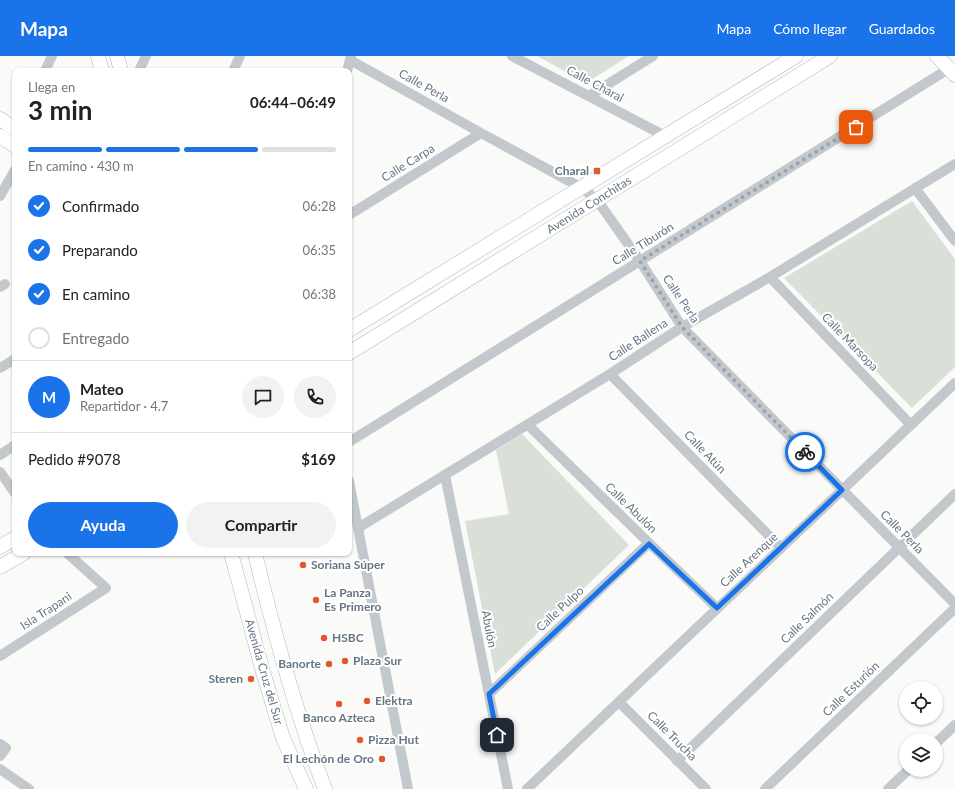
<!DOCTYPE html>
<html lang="es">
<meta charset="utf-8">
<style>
:root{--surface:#fff;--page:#f2f2f2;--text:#222;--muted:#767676;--line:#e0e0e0;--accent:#1a73e8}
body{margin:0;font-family:Lato,sans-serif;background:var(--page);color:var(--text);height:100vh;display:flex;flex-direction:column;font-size:15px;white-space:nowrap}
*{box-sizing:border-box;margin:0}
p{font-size:13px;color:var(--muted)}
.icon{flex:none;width:22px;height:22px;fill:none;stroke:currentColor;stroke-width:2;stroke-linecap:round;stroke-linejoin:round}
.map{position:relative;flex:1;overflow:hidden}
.details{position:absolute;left:12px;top:12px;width:340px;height:488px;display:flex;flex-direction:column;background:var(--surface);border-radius:8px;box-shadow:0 1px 3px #0004}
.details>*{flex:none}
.controls{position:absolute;left:899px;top:625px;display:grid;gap:8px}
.controls a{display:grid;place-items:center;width:44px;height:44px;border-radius:50%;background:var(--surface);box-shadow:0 1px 3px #0004;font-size:20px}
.pin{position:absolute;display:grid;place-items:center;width:34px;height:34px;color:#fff;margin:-17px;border-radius:8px;box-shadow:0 2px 6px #0006}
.courier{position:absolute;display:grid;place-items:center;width:40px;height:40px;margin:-20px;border:3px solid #1a73e8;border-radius:50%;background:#fff;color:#222;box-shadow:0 1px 5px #0007}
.summary em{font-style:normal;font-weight:700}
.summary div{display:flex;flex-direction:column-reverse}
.summary{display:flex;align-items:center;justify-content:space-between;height:68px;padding:0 16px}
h1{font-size:26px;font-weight:700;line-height:30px}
.bar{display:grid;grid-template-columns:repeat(4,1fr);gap:6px 4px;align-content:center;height:48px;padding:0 16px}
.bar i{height:5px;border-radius:3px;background:var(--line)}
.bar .active{background:var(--accent)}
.bar p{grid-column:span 4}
.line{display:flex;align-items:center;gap:10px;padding:0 16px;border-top:1px solid var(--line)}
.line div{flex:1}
.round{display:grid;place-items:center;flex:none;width:42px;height:42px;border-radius:21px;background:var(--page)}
ol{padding:0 16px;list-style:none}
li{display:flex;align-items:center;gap:12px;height:44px}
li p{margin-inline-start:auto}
li .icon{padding:4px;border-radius:50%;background:var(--accent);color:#fff;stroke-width:4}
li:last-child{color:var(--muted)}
li i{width:22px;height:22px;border:2px solid var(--line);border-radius:50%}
.action{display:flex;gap:8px;margin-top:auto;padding:8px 16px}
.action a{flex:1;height:46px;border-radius:24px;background:var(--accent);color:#fff;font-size:16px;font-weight:700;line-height:46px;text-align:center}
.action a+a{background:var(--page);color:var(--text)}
header{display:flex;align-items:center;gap:24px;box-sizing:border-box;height:56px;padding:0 20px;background:var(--accent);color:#fff}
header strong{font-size:19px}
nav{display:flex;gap:22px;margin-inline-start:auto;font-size:14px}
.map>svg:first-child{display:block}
.green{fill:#dadfd7}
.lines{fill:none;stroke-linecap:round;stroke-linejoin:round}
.secondary-casing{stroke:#b3babf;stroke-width:15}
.street{stroke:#c3c8cc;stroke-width:10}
.secondary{stroke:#fff;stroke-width:14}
.done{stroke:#99a4ac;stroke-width:4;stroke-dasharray:0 7.2}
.route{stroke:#1a73e8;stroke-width:5}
.poi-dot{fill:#e4572e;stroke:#fff;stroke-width:1.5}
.labels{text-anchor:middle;stroke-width:4;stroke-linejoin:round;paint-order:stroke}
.street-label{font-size:12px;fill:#657683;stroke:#fff}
.poi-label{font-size:12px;font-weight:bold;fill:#657683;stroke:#fff;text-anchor:start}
</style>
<header>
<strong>Mapa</strong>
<nav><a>Mapa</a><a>Cómo llegar</a><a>Guardados</a></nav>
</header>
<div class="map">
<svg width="955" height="733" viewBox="0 0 955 733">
<rect width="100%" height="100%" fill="#fafaf8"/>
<path class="green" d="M 537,0 L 629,0 L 586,27 Z
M 912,145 L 955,203 L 955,311 L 912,352 L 784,222 Z
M 522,378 L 629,489 L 495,618 L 465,465 L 509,458 L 496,394 Z"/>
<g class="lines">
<g class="secondary-casing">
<path id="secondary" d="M 98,0 L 102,15
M 117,0 L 121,15
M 937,0 L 955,19
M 0,63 L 15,73
M 0,80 L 15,90
M 349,274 L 796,0
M 349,297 L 830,0
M 0,491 L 15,482
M 231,497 L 263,616 L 283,682 L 306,733
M 255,497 C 274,577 296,657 325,733
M 0,511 L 24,497"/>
</g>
<path class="street" d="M 512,0 L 665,80
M 350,4 L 481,77 L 582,132 L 597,144 L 640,205 L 682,271 L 955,548
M 45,15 L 52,0
M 139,15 L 146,0
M 233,15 L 240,0
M 347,15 L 351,0
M 589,40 L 653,0
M 915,132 L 955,185
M 0,140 L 15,114
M 349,159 L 481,77
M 770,221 L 911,369
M 0,231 L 5,228
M 0,312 L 15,303
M 610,318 L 781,492
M 528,369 L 649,487 L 717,552
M 349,386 L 950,12
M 0,399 L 15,389
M 0,416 L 15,437
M 445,419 L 508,733
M 349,425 L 408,733
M 358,472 L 610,318 L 682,271 L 770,221 L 955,108
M 0,600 L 106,532 L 67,497
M 489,638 L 649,487
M 619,646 L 706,733
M 936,687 L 955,669
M 0,688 L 6,692 L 0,700
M 677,705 L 955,438
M 0,713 L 29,733
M 527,733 L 955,327
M 765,733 L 955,552
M 888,733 L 908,714"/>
<use href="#secondary" class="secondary"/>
</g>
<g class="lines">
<path class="done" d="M 805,396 L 682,271 L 640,205 L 856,71"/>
<path class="route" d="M 497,679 L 489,638 L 649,488 L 717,552 L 842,434 L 805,396"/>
</g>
<g class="poi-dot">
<rect x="593" y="111" width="8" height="8" rx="2"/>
<circle cx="303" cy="509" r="4"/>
<circle cx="316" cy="544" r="4"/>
<circle cx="324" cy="582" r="4"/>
<circle cx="345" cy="605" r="4"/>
<circle cx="329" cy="608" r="4"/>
<circle cx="251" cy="623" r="4"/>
<circle cx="367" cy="645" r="4"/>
<circle cx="339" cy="648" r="4"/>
<circle cx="360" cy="684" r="4"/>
<circle cx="382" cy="703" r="4"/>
</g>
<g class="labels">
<g class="street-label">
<text transform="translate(595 28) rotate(28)" y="4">Calle Charal</text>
<text transform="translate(424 30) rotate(29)" y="4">Calle Perla</text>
<text transform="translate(408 107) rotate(-32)" y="4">Calle Carpa</text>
<text transform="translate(589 149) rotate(-32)" y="4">Avenida Conchitas</text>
<text transform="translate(643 188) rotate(-32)" y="4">Calle Tiburón</text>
<text transform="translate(681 243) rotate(56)" y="4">Calle Perla</text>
<text transform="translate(638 284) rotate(-33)" y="4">Calle Ballena</text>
<text transform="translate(850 286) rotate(46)" y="4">Calle Marsopa</text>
<text transform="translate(705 396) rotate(46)" y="4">Calle Atún</text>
<text transform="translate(631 452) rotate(44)" y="4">Calle Abulón</text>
<text transform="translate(902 476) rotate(45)" y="4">Calle Perla</text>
<text transform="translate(749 504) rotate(-43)" y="4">Calle Arenque</text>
<text transform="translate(560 553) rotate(-43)" y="4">Calle Pulpo</text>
<text transform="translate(46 555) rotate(-33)" y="4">Isla Trapani</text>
<text transform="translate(807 562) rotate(-44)" y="4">Calle Salmón</text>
<text transform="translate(489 573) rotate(79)" y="4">Abulón</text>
<text transform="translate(264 616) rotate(74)" y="4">Avenida Cruz del Sur</text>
<text transform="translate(851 633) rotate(-44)" y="4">Calle Esturión</text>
<text transform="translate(672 680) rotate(45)" y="4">Calle Trucha</text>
</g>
<g class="poi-label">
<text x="589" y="119" text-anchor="end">Charal</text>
<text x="311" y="513">Soriana Súper</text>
<text x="324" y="541">La Panza<tspan x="324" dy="14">Es Primero</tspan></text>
<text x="332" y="586">HSBC</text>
<text x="353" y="609">Plaza Sur</text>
<text x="321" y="612" text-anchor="end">Banorte</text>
<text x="243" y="627" text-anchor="end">Steren</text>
<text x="375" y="649">Elektra</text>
<text x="339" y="666" text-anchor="middle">Banco Azteca</text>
<text x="368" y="688">Pizza Hut</text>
<text x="374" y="707" text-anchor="end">El Lechón de Oro</text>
</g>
</g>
</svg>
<div class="controls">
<a><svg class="icon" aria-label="locate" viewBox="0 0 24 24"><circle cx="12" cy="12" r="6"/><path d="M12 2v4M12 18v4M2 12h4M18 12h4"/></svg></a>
<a><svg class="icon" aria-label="layers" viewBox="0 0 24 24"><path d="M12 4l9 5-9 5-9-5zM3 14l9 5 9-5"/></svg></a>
</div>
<div class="pin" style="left:856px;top:71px;background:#ea580c"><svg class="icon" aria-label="bag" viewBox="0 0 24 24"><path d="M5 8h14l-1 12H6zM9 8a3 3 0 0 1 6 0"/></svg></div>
<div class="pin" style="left:497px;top:679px;background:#1f2937"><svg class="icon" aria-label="home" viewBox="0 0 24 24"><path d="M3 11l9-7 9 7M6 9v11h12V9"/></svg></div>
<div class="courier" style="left:805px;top:396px"><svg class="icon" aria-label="bike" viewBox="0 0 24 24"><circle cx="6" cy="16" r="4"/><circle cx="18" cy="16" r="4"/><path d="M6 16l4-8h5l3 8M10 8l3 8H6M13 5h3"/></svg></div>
<section class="details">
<div class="summary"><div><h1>3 min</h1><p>Llega en</p></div><em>06:44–06:49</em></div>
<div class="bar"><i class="active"></i><i class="active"></i><i class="active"></i><i></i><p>En camino · 430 m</p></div>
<ol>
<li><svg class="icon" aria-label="check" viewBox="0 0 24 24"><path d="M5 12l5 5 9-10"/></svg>Confirmado<p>06:28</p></li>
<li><svg class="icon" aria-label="check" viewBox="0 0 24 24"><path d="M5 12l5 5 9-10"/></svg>Preparando<p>06:35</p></li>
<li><svg class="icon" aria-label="check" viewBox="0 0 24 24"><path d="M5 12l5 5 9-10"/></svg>En camino<p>06:38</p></li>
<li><i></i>Entregado</li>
</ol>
<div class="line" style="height:72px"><b class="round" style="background:var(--accent);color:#fff">M</b><div><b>Mateo</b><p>Repartidor · 4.7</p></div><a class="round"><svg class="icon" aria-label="chat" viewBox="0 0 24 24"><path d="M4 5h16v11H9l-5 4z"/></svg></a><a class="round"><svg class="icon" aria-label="phone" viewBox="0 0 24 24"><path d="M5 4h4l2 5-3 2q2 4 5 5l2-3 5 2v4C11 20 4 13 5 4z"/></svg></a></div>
<div class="line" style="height:52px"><div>Pedido #9078</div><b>$169</b></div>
<div class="action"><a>Ayuda</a><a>Compartir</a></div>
</section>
</div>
